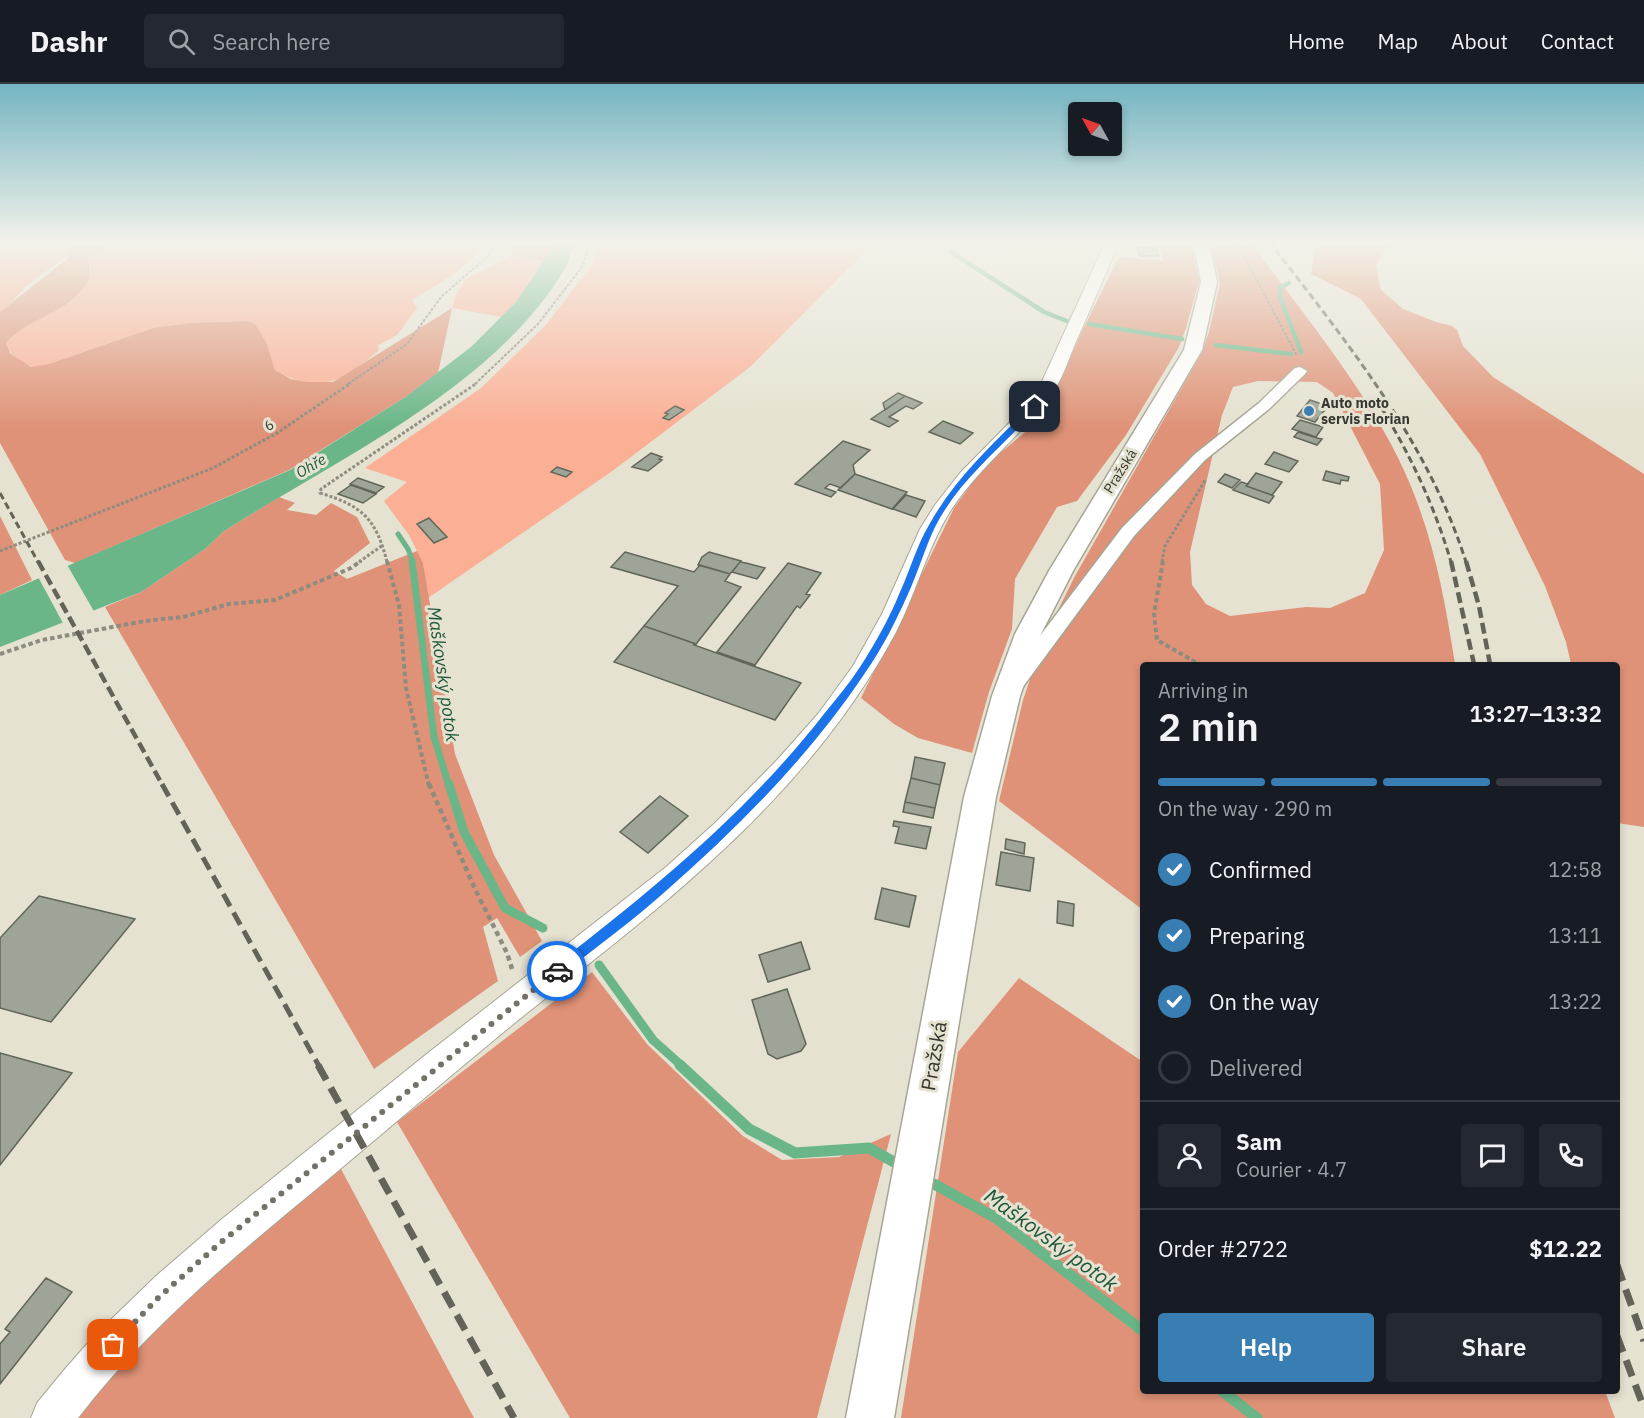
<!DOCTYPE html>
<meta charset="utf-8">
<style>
:root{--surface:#171b24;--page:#242831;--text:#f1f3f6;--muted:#9ea1a6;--line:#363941;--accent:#397eb3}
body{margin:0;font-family:"IBM Plex Sans",sans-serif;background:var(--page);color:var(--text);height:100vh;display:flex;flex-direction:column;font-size:22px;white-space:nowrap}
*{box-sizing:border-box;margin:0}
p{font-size:20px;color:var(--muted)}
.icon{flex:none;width:33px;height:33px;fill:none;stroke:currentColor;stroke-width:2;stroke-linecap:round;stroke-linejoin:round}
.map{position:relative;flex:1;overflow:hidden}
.side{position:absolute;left:1140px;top:578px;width:480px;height:732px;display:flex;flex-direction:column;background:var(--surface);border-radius:6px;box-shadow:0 3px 9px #0003}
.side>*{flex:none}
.needle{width:39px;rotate:310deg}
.tools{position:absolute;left:1068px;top:18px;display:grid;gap:12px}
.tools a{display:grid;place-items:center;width:54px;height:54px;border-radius:6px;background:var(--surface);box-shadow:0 3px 9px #0003;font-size:30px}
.pin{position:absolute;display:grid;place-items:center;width:51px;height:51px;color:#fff;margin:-26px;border-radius:12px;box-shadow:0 3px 9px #0006}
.courier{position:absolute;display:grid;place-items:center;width:60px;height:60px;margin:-30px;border:4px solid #1a73e8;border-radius:50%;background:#fff;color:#222;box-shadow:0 2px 8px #0007}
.overview em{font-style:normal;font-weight:600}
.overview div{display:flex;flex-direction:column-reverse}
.overview{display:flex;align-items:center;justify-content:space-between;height:102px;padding:0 18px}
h1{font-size:39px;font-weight:600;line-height:45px}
.bar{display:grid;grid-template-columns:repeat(4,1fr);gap:9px 6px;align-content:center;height:72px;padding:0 18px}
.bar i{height:8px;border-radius:4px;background:var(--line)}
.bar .current{background:var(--accent)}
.bar p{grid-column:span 4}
.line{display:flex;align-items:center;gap:15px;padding:0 18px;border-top:2px solid var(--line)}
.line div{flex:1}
.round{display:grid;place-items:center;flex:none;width:63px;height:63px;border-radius:6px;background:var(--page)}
ol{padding:0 18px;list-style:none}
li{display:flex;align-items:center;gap:18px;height:66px}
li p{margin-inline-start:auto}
li .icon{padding:6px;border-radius:50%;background:var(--accent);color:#fff;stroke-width:4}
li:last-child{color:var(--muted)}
li i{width:33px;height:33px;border:3px solid var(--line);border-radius:50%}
.button{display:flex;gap:12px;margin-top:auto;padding:12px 18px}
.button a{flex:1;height:69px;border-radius:6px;background:var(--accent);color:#fff;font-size:24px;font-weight:600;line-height:69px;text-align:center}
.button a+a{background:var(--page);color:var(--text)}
header{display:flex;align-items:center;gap:36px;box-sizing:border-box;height:84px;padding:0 30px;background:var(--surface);border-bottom:2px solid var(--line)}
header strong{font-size:28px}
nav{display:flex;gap:33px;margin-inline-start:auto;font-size:21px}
.search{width:420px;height:54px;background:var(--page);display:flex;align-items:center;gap:15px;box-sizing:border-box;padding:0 21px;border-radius:6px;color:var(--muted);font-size:22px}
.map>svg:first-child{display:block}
.green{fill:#fbaf95}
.forest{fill:#df9277;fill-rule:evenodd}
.water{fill:#6ab689}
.pier{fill:#e5e2d1}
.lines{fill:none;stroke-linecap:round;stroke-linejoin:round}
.stream-far4{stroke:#6ab689;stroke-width:4.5}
.stream-far3{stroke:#6ab689;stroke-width:5}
.stream-far2{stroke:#6ab689;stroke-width:7}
.stream-far1{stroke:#6ab689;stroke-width:9}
.stream{stroke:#6ab689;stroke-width:11}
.building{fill:#9ea596;stroke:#606659;stroke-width:1.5}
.minor-casing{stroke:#a8a595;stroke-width:3}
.tertiary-casing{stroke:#a8a595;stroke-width:2}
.secondary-casing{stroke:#a8a595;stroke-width:3}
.path-far3{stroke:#8e8c80;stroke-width:2;stroke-dasharray:3 1.5;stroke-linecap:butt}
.path-far2{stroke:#8e8c80;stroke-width:3;stroke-dasharray:3 2;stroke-linecap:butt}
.path-far1{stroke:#8e8c80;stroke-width:4;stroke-dasharray:4.5 3;stroke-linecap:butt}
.path{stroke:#8e8c80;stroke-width:4.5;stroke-dasharray:5 4;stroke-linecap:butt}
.minor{fill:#fff;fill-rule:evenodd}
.tertiary{fill:#fff;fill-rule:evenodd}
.secondary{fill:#fff;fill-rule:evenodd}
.rail-far3{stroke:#646359;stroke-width:3;stroke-dasharray:7 4;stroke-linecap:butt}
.rail-far2{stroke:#646359;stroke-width:4.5;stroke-dasharray:11 5;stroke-linecap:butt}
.rail-far1{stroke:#646359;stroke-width:5;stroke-dasharray:14 7;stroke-linecap:butt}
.rail{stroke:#646359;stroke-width:7;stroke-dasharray:17 9;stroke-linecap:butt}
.route{fill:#1a73e8}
.done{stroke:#747268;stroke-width:6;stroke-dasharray:0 10.8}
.poi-dot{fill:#397eb3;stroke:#e5e2d1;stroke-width:2}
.labels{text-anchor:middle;stroke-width:6;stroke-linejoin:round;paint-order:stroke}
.far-poi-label{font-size:14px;font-weight:bold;fill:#37362f;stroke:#e5e2d1;text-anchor:start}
.far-street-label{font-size:14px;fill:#37362f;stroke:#e5e2d1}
.far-water-label{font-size:15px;font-style:italic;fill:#1c5537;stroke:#e5e2d1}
.water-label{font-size:18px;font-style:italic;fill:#1c5537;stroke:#e5e2d1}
.near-street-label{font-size:20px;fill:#37362f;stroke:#e5e2d1}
.near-water-label{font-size:21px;font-style:italic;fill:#1c5537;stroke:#e5e2d1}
</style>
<header>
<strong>Dashr</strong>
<div class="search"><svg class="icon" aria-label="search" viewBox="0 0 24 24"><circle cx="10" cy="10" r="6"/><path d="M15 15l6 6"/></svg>Search here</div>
<nav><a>Home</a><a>Map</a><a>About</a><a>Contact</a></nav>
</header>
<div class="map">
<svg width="1644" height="1334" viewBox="0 0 1644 1334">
<rect width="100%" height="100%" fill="#e5e2d1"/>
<path class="green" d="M 0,157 L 76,157 L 71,169 L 25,203 L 5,226 L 0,228 Z
M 115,157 L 487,157 L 471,176 L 453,191 L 412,216 L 417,224 L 397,251 L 377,262 L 379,264 L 378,267 C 342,298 319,311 275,286 L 267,260 L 248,237 L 189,239 L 153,244 L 38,284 C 26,283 9,271 6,259 L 12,252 L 28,240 L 53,227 L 90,187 L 89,173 Z
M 599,157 L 876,157 L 750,283 L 611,388 L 428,514 L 423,479 L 409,451 L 384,417 L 407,398 L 365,384 L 481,304 L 546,241 L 591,182 Z
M 512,171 L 543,177 L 516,218 L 502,233 L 452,224 L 456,211 L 464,198 L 463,196 Z"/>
<path class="forest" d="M 76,157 L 115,157 L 89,173 C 88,181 91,189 88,196 C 73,229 27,233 6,259 L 10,269 L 31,283 L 49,280 L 153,244 L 189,239 L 247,237 L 255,240 L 267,260 L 275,286 L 291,295 L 307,298 L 333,298 L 452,224 L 438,289 L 407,312 L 289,386 L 75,479 L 65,476 L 0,359 L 0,228 L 67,175 Z
M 511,157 L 557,157 L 543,177 L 512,171 Z
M 1157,157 L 1191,157 L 1199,197 L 1186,244 L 1179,263 L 1126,351 L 1077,417 L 1057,423 L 1015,495 L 1012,545 L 989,608 L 972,669 L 918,654 L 894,640 L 861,614 L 954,424 L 984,383 L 1044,332 L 1083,245 L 1119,173 L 1164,177 Z
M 1210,157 L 1250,157 C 1304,232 1375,315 1410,400 C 1435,460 1445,517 1455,580 L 1143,580 L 1143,826 L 999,717 L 1023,616 L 1044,554 L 1075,492 L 1202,268 L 1209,248 L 1220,199 ZM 1258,297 L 1317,298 L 1333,309 L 1380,400 L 1384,466 L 1365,509 L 1330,524 L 1306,523 L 1230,532 L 1206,520 L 1192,501 L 1190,468 L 1222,331 L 1233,303 Z
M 1317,157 L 1374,157 L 1393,161 L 1385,166 L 1376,182 L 1381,206 L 1403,225 L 1436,238 L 1452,242 L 1457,246 L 1463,262 L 1493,293 L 1644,390 L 1644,743 L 1617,739 L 1617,580 L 1571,580 L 1566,558 L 1545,502 L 1480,370 L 1361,215 L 1311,190 Z
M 279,413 L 295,419 L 287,426 L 316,431 L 331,419 L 357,433 L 370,459 L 334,487 L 347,495 L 417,467 L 423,479 L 455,670 L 494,771 L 542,857 L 520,873 L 497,834 L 483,843 L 498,897 L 374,985 L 105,523 L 141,508 L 205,465 L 224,447 Z
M 0,432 L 32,496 L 0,511 Z
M 592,888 L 647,960 L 743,1052 L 782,1076 L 839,1073 L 891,1050 L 817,1334 L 570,1334 L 397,1038 Z
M 1019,894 L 1143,978 L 1143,1306 L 1605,1307 L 1615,1334 L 901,1334 L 958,968 Z
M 341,1085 L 474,1334 L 74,1334 L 194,1202 Z"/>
<path class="water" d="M 557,157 L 575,157 C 571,168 568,181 561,191 C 488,307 337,375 224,447 L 205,465 L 141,508 L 0,563 L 0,511 L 290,386 L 407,312 L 471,263 L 516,218 Z"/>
<path class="pier" d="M 66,479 L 95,529 L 64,541 L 37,491 Z"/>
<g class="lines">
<path class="stream-far4" d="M 951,168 L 1044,228 L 1067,237
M 1289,199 L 1280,204 L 1280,213 L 1301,268
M 1089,240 L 1182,255
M 1216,261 L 1291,270"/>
<path class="stream-far3" d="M 398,450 L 408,465 L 413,478"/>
<path class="stream-far2" d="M 412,477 L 434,653 L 449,702"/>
<path class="stream-far1" d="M 449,700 L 464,748 L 505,824 L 543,844
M 599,881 L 653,956 L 682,982"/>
<path class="stream" d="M 680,981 L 749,1045 L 795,1069 L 869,1064 L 894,1078
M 934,1100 L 996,1134 L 1143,1247
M 1221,1306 L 1257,1334"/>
</g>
<path class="building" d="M 1155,163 L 1159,172 L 1140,172 L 1137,164 Z
M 898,309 L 905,312 L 885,326 L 883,319 Z
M 905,312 L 922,319 L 913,325 L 906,322 L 889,333 L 898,337 L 889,343 L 871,335 Z
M 1310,316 L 1328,322 L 1315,338 L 1297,332 Z
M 675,322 L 684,326 L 669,336 L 663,334 L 668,330 L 665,329 Z
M 1300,336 L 1323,343 L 1316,353 L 1292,345 Z
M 943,337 L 973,349 L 960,360 L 929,348 Z
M 1298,348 L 1317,354 L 1322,355 L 1317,361 L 1294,353 Z
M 843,357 L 870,366 L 853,381 L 855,390 L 841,404 L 830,400 L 825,404 L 836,408 L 831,413 L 795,400 Z
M 1274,368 L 1298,377 L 1289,388 L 1265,380 Z
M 651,369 L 662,373 L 659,375 L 662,376 L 648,387 L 632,383 Z
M 557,383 L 572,388 L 566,393 L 551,388 Z
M 1326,387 L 1349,393 L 1348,397 L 1341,396 L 1340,400 L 1323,396 Z
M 1256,389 L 1282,398 L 1272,411 L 1246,402 Z
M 855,390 L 907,408 L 892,425 L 838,406 Z
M 1225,390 L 1240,396 L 1232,404 L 1218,398 Z
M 358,394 L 384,403 L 376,409 L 350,400 Z
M 1241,398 L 1248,400 L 1246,402 L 1274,412 L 1269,419 L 1233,406 Z
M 351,401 L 376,410 L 363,419 L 338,410 Z
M 906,411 L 925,417 L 916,433 L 893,425 Z
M 429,434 L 447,453 L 434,459 L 417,440 Z
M 625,468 L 694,488 L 700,481 L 730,490 L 725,497 L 741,503 L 696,560 L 644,542 L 678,502 L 611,483 Z
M 709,468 L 741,477 L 730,490 L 698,481 L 702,473 Z
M 740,478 L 746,479 L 765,484 L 757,495 L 732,488 Z
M 788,479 L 821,489 L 806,510 L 810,511 L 800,524 L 797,522 L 755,581 L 717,568 Z
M 644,542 L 696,560 L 694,561 L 801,599 L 775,636 L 614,578 Z
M 915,673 L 945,679 L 940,701 L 911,694 Z
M 911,694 L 940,701 L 935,724 L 905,718 Z
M 660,712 L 688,732 L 648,769 L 620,748 Z
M 905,718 L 935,724 L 933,734 L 903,728 Z
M 894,737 L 931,743 L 926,765 L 895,759 L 899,743 L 893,742 Z
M 1006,755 L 1025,759 L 1024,770 L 1005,765 Z
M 1001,768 L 1034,774 L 1030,807 L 996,801 Z
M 882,804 L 916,812 L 909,843 L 875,835 Z
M 39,812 L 135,835 L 51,938 L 0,924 L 0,854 Z
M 1058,817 L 1074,820 L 1073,842 L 1057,839 Z
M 801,858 L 810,885 L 768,898 L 759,871 Z
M 787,905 L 806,960 L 801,967 L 777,975 L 768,970 L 752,916 Z
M 0,969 L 72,989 L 0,1081 Z
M 46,1194 L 72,1208 L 0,1300 L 0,1260 L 10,1248 L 5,1245 Z"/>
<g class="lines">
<g class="minor-casing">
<path id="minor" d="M 1300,283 L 1307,287 L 1305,290 L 1269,325 L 1205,376 L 1134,452 L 1022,604 L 1015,606 L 1008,604 L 1005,599 L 1008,594 L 1122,444 L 1195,370 L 1259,319 L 1295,284 Z"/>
</g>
<g class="tertiary-casing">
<path id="tertiary" d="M 1106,157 L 1119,157 C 1105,192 1090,226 1075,260 C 1068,277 1062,296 1051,311 C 1021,352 979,383 951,426 C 927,464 916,510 895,550 C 848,637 782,713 709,779 C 648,835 582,885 517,937 C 451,991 386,1047 320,1102 C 234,1173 147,1244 78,1334 L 31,1334 L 37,1319 L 65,1285 L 94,1252 L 156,1192 L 222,1135 L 428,969 L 666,783 L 715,739 L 777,676 L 818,630 L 853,582 L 882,530 L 920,445 L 935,421 L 960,389 L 1016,332 L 1039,304 Z"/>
</g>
<g class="secondary-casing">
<path id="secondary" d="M 1193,157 L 1209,157 L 1217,198 L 1202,266 L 1073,487 L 1041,550 L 1020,612 L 996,713 L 894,1334 L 846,1334 L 964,713 L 992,612 L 1015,550 L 1049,487 L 1184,266 L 1201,198 Z"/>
</g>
<path class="path-far3" d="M 1236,157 L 1297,272
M 348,300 L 407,260 L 441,213 L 487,173 L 500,157
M 475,300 L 538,240 L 582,183 L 591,157"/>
<path class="path-far2" d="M 0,467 L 213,384 L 277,349 L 351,299
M 359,478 L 383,461
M 387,478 C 376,435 363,422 320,409 L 321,405 L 477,299
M 1162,478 L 1165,462 L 1206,395"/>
<path class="path-far1" d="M 387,477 L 399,521 L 406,604 L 429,702
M 1163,477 L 1154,530 L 1157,556 L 1199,580
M 0,570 L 42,556 L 145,537 L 183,533 L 229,520 L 275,516 L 351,484 L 361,477"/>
<path class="path" d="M 429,700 L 475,805 L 507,869 L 513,888"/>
<use href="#minor" class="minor"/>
<use href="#tertiary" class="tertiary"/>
<use href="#secondary" class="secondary"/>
<path class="rail-far3" d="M 1269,157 C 1346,258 1427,355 1466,478
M 1376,315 C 1408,366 1434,420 1451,478
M 0,409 L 38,478"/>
<path class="rail-far2" d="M 38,477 L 163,702
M 1451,477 L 1474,580
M 1466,477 L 1479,522 L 1490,580"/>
<path class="rail-far1" d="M 162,700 L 319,982"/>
<path class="rail" d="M 318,981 L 514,1334
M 1617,1181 L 1644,1257
M 1617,1252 L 1644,1324"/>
</g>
<linearGradient id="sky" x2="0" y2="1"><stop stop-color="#75b5c2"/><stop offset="0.46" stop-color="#f3f2ea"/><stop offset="1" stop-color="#f3f2ea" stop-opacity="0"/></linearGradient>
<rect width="1644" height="344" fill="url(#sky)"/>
<path class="route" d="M 1032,321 L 1038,323 C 1003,363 960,394 935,443 C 925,464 918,488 908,510 C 896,537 882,565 865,589 C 811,670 740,742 667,806 C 634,836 596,863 561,891 L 553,891 L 553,883 C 653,805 745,731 824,630 C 836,615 849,600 860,583 C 875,560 890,533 900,508 C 910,486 917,461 929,441 C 955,394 994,359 1032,321 Z"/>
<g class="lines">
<path class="done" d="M 113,1261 L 158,1214 L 220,1159 L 557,887"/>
</g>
<circle class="poi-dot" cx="1309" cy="327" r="6"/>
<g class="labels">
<g class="far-poi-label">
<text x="1321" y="324">Auto moto<tspan x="1321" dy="16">servis Florian</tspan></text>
</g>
<g class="far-street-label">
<text transform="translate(269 341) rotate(-32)" y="5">6</text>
<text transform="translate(1120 387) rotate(-58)" y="5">Pražská</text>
</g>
<g class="far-water-label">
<text transform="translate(311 382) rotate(-30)" y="5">Ohře</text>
</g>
<g class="water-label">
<text transform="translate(443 590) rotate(82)" y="6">Maškovský potok</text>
</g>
<g class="near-street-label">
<text transform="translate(934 972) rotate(-80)" y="7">Pražská</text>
</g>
<g class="near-water-label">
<text transform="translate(1051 1156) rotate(36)" y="7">Maškovský potok</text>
</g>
</g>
</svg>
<div class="tools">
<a><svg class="needle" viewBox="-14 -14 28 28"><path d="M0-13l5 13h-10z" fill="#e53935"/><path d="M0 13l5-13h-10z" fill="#9ea1a6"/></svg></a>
</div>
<div class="pin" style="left:113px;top:1261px;background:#ea580c"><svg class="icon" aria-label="bag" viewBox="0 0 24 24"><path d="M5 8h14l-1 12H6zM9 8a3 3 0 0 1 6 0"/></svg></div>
<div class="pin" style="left:1035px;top:323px;background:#1f2937"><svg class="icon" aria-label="home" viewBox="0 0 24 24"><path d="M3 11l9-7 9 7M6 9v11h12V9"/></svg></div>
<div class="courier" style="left:557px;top:887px"><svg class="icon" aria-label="car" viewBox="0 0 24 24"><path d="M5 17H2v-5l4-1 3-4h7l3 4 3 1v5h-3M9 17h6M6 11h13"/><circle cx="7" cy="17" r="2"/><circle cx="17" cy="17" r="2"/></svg></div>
<section class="side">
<div class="overview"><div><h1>2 min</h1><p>Arriving in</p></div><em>13:27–13:32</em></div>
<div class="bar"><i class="current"></i><i class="current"></i><i class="current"></i><i></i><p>On the way · 290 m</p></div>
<ol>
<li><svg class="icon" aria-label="check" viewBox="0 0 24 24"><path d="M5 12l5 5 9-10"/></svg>Confirmed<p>12:58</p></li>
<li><svg class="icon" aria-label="check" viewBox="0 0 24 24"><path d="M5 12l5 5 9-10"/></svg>Preparing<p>13:11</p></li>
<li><svg class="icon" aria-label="check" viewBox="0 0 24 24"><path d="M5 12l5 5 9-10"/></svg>On the way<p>13:22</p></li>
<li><i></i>Delivered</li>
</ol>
<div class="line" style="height:108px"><a class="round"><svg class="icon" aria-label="person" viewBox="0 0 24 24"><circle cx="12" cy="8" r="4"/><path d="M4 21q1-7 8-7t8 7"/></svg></a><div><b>Sam</b><p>Courier · 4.7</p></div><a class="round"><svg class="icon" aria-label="chat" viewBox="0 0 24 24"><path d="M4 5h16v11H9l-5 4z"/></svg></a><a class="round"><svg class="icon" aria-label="phone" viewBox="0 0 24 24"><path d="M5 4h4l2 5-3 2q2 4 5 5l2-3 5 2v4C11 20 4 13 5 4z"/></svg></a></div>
<div class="line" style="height:78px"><div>Order #2722</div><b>$12.22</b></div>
<div class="button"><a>Help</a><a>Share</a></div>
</section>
</div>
